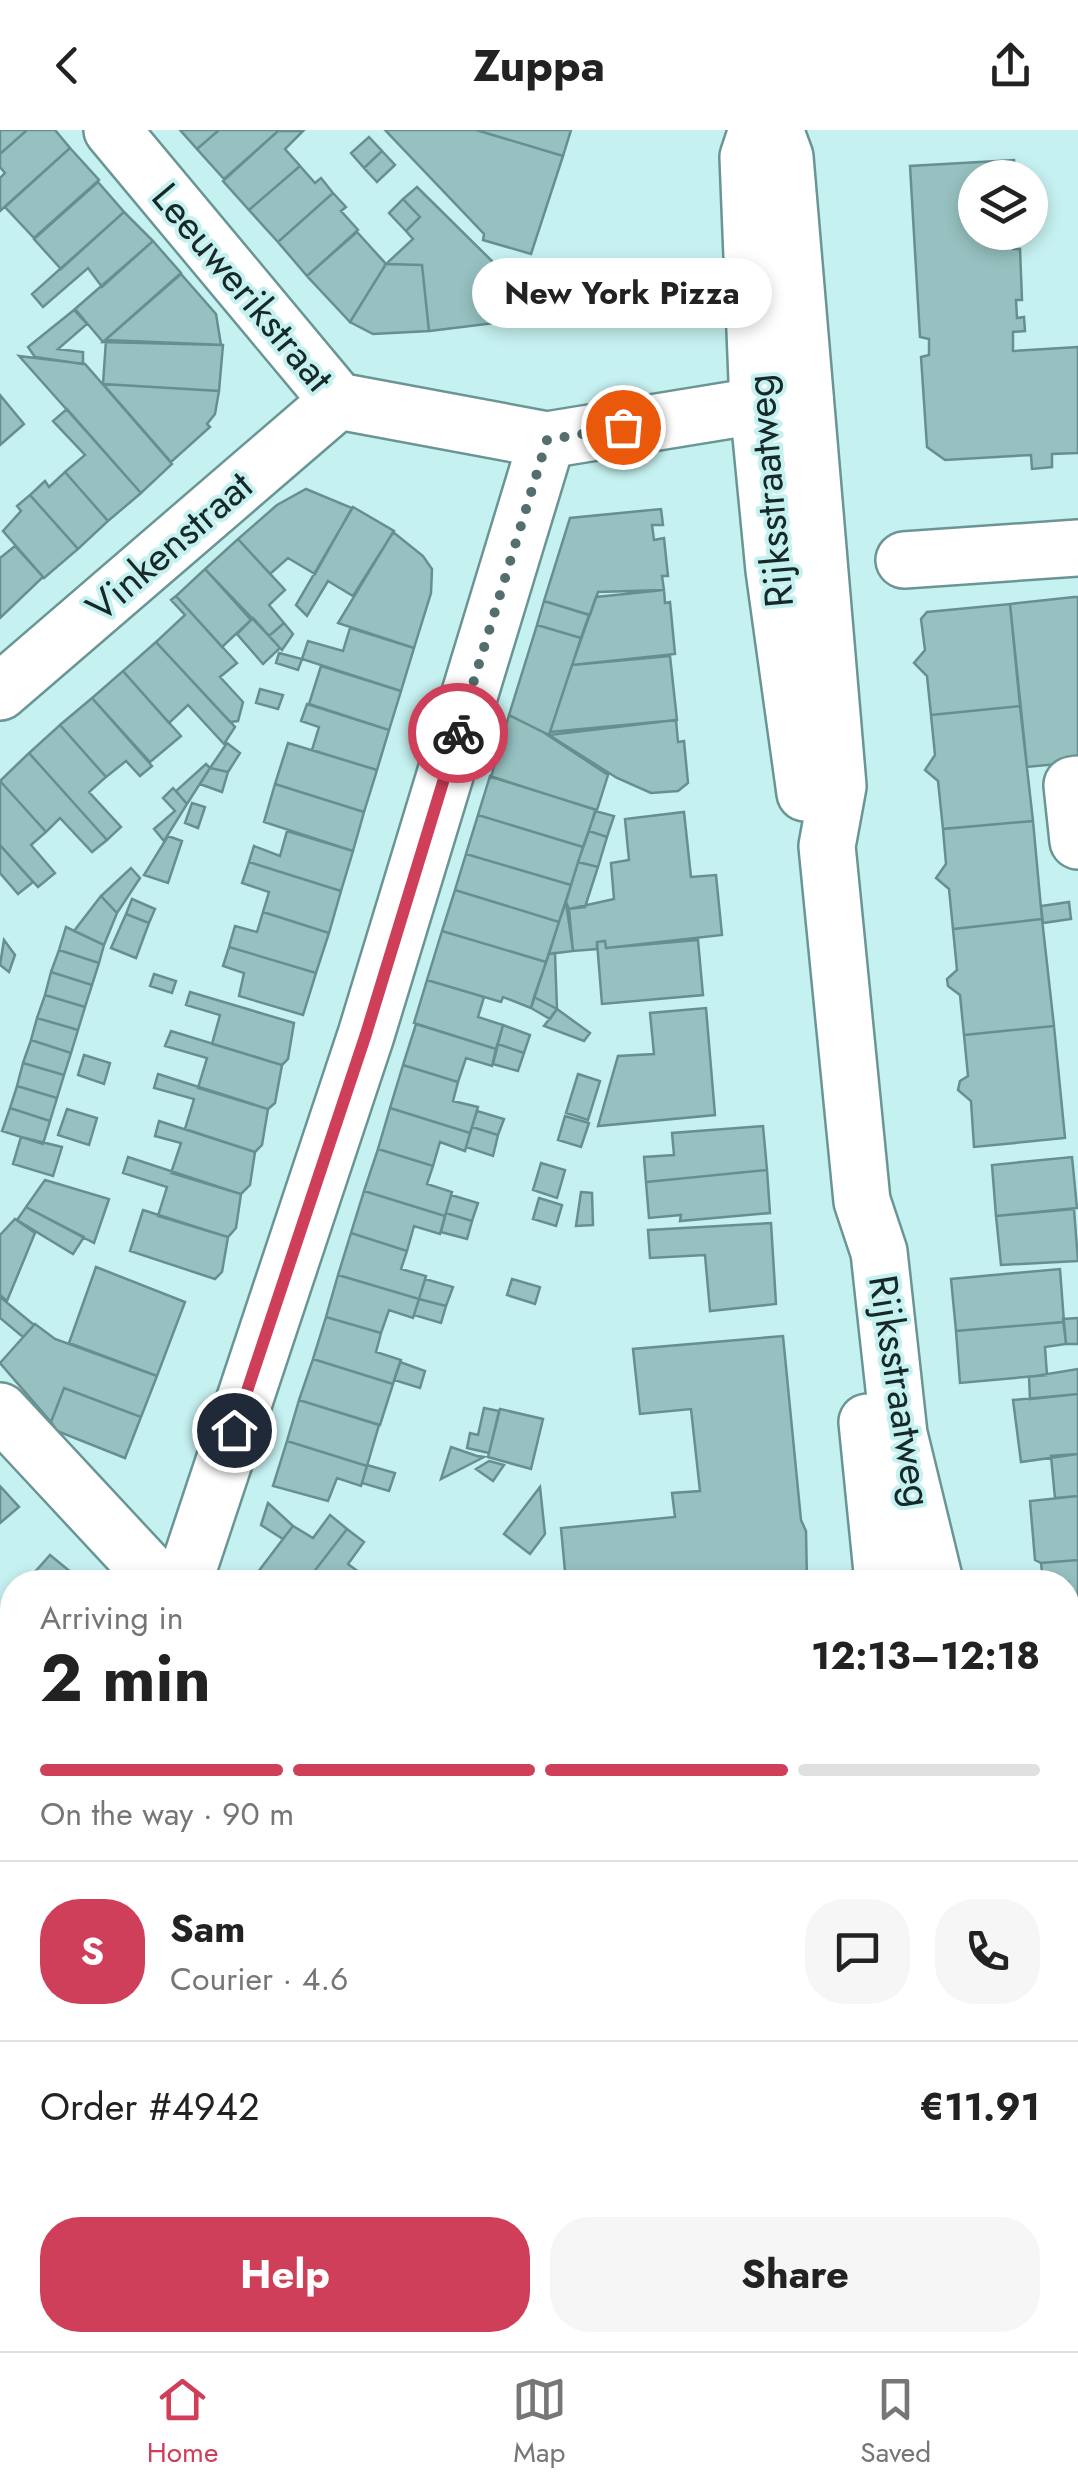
<!DOCTYPE html>
<meta charset="utf-8">
<style>
:root{--surface:#fff;--page:#f6f6f6;--text:#222;--muted:#767676;--line:#e0e0e0;--accent:#cf3f5a}
body{margin:0;font-family:Jost,sans-serif;background:var(--page);color:var(--text);height:100vh;display:flex;flex-direction:column;font-size:38px;white-space:nowrap}
*{box-sizing:border-box;margin:0}
p{font-size:32px;color:var(--muted)}
.icon{flex:none;width:55px;height:55px;fill:none;stroke:currentColor;stroke-width:2;stroke-linecap:round;stroke-linejoin:round}
.map{position:relative;flex:1;overflow:hidden}
.details{position:absolute;left:0px;top:1440px;width:1080px;height:782px;display:flex;flex-direction:column;background:var(--surface);border-radius:40px 40px 0 0;box-shadow:0 5px 15px #0003}
.details>*{flex:none}
.controls{position:absolute;left:958px;top:30px;display:grid;gap:20px}
.controls a{display:grid;place-items:center;width:90px;height:90px;border-radius:50%;background:var(--surface);box-shadow:0 5px 15px #0003;font-size:50px}
.pin{position:absolute;display:grid;place-items:center;width:85px;height:85px;color:#fff;margin:-42px;border:5px solid #fff;border-radius:50%;box-shadow:0 2px 10px #0007}
.courier{position:absolute;display:grid;place-items:center;width:100px;height:100px;margin:-50px;border:8px solid #cf3f5a;border-radius:50%;background:#fff;color:#222;box-shadow:0 2px 12px #0007}
.bubble{position:absolute;height:70px;border-radius:35px;background:var(--surface);box-shadow:0 5px 15px #0003;font-size:32px;font-weight:700;line-height:70px;text-align:center}
.headline em{font-style:normal;font-weight:700}
.headline div{display:flex;flex-direction:column-reverse}
.headline{display:flex;align-items:center;justify-content:space-between;height:170px;padding:0 40px}
h1{font-size:65px;font-weight:700;line-height:75px}
.bar{display:grid;grid-template-columns:repeat(4,1fr);gap:15px 10px;align-content:center;height:120px;padding:0 40px}
.bar i{height:12px;border-radius:8px;background:var(--line)}
.bar .selected{background:var(--accent)}
.bar p{grid-column:span 4}
.line{display:flex;align-items:center;gap:25px;padding:0 40px;border-top:2px solid var(--line)}
.line div{flex:1}
.round{display:grid;place-items:center;flex:none;width:105px;height:105px;border-radius:40px;background:var(--page)}
.action{display:flex;gap:20px;margin-top:auto;padding:20px 40px}
.action a{flex:1;height:115px;border-radius:40px;background:var(--accent);color:#fff;font-size:40px;font-weight:700;line-height:115px;text-align:center}
.action a+a{background:var(--page);color:var(--text)}
header{display:flex;justify-content:space-between;align-items:center;height:130px;padding:0 40px;background:var(--surface);font-size:45px;font-weight:700}
.tabs{display:flex;justify-content:space-around;align-items:center;height:140px;border-top:2px solid var(--line);background:var(--surface);font-size:28px;color:var(--muted)}
.tabs a{display:grid;justify-items:center;gap:5px}
.tabs .selected{color:var(--accent)}
.map>svg:first-child{display:block}
.building{fill:#96c1c0;stroke:#66908f;stroke-width:2.5}
.lines{fill:none;stroke-linecap:round;stroke-linejoin:round}
.minor-casing{stroke:#6b9594;stroke-width:60}
.major-casing{stroke:#6b9594;stroke-width:60}
.minor{stroke:#fff;stroke-width:55}
.major{stroke:#fff;stroke-width:55}
.done{stroke:#536e6d;stroke-width:10;stroke-dasharray:0 18}
.route{stroke:#cf3f5a;stroke-width:12}
.labels{text-anchor:middle;stroke-width:8;stroke-linejoin:round;paint-order:stroke}
.street-label{font-size:40px;fill:#162827;stroke:#c5f1f0}
</style>
<header><svg class="icon" aria-label="back" viewBox="0 0 24 24"><path d="M15 5l-7 7 7 7"/></svg>Zuppa<svg class="icon" aria-label="share" viewBox="0 0 24 24"><path d="M12 15V3M7 8l5-5 5 5M5 13v7h14v-7"/></svg></header>
<div class="map">
<svg width="1078" height="2221" viewBox="0 0 1078 2221">
<rect width="100%" height="100%" fill="#c5f1f0"/>
<path class="building" d="M 0,0 L 27,0 L 0,24 Z
M 27,0 L 55,0 L 70,18 L 0,81 L 0,48 L 5,43 L 0,37 L 0,24 Z
M 180,0 L 219,0 L 197,19 Z
M 219,0 L 276,0 L 278,1 L 224,49 L 197,19 Z
M 385,0 L 476,0 L 563,26 L 531,124 L 483,110 L 484,104 Z
M 476,0 L 571,0 L 563,26 Z
M 278,1 L 303,1 L 285,19 L 300,36 L 249,80 L 223,51 Z
M 369,7 L 382,21 L 364,38 L 351,23 Z
M 70,18 L 99,50 L 34,108 L 5,77 Z
M 382,21 L 395,35 L 377,52 L 364,38 Z
M 1014,30 L 1015,48 L 975,48 L 975,102 L 1012,102 L 1013,119 L 1020,119 L 1022,170 L 1016,170 L 1017,188 L 1024,187 L 1025,201 L 1013,202 L 1013,221 L 1078,217 L 1078,323 L 1052,324 L 1052,337 L 1032,339 L 1031,325 L 945,330 L 927,317 L 921,227 L 929,225 L 929,209 L 920,207 L 910,36 Z
M 300,36 L 315,53 L 321,48 L 333,63 L 278,112 L 249,80 Z
M 98,52 L 124,82 L 61,139 L 34,109 Z
M 417,57 L 499,138 L 490,145 L 495,193 L 429,201 L 422,135 L 386,134 L 413,109 L 406,101 L 420,87 L 403,69 Z
M 333,63 L 346,77 L 341,81 L 358,100 L 307,146 L 278,112 Z
M 403,69 L 420,87 L 406,101 L 389,83 Z
M 124,82 L 153,111 L 102,157 L 88,138 L 43,177 L 32,164 Z
M 357,102 L 386,134 L 350,192 L 307,146 Z
M 153,111 L 181,143 L 103,212 L 75,179 Z
M 386,134 L 422,135 L 429,201 L 373,204 L 350,192 Z
M 181,144 L 216,184 L 221,215 L 103,212 Z
M 74,180 L 87,194 L 58,219 L 83,222 L 83,234 L 35,227 L 28,217 Z
M 106,210 L 223,215 L 219,261 L 103,254 Z
M 19,226 L 85,234 L 172,334 L 141,363 Z
M 103,254 L 219,261 L 215,284 L 207,294 L 210,297 L 171,332 Z
M 0,265 L 24,294 L 0,315 Z
M 67,279 L 141,363 L 108,391 L 65,342 L 85,325 L 53,291 Z
M 65,342 L 108,391 L 78,419 L 30,365 L 45,351 L 49,357 Z
M 306,359 L 352,378 L 315,444 L 288,428 L 270,444 L 238,409 L 277,375 Z
M 30,365 L 78,419 L 44,448 L 3,401 L 21,381 L 17,376 Z
M 353,377 L 394,401 L 353,466 L 328,451 L 307,486 L 296,475 Z
M 661,379 L 663,395 L 652,395 L 654,410 L 664,408 L 668,446 L 662,446 L 664,460 L 598,462 L 590,485 L 544,471 L 570,388 Z
M 393,402 L 423,426 L 432,439 L 431,463 L 414,518 L 338,493 Z
M 238,409 L 285,460 L 269,475 L 284,493 L 269,506 L 205,439 Z
M 15,416 L 43,447 L 0,488 L 0,428 Z
M 205,439 L 251,490 L 222,517 L 176,466 Z
M 664,460 L 665,473 L 670,472 L 675,524 L 572,535 L 596,467 Z
M 176,466 L 237,533 L 220,547 L 243,572 L 238,591 L 230,592 L 156,512 L 185,485 L 171,470 Z
M 1074,467 L 1078,467 L 1078,632 L 1027,637 L 1010,474 Z
M 544,471 L 589,485 L 581,508 L 537,495 Z
M 1010,474 L 1020,576 L 931,585 L 927,546 L 914,533 L 925,520 L 921,489 L 927,482 Z
M 253,488 L 280,518 L 263,534 L 237,504 Z
M 284,493 L 293,504 L 282,520 L 269,506 Z
M 537,495 L 581,508 L 549,605 L 509,585 Z
M 350,498 L 414,518 L 401,561 L 302,529 L 308,511 L 343,521 Z
M 156,512 L 235,597 L 224,614 L 188,575 L 169,593 L 123,541 Z
M 279,523 L 302,529 L 298,540 L 276,533 Z
M 670,526 L 677,590 L 550,602 L 572,535 Z
M 321,536 L 401,561 L 389,600 L 309,574 Z
M 123,541 L 181,606 L 150,632 L 92,568 Z
M 260,559 L 283,565 L 278,579 L 256,573 Z
M 92,568 L 152,636 L 140,646 L 126,631 L 106,647 L 60,595 Z
M 307,574 L 389,600 L 377,640 L 312,620 L 319,597 L 301,591 Z
M 1020,576 L 1033,691 L 943,699 L 938,651 L 925,640 L 935,625 L 931,585 Z
M 509,585 L 543,602 L 608,645 L 597,680 L 491,647 Z
M 676,590 L 678,612 L 684,611 L 688,653 L 678,661 L 651,663 L 617,648 L 549,605 Z
M 60,595 L 106,647 L 89,662 L 121,697 L 107,710 L 29,623 Z
M 227,613 L 240,623 L 228,642 L 210,638 Z
M 288,613 L 377,640 L 364,682 L 275,654 Z
M 29,623 L 107,710 L 92,722 L 60,688 L 46,702 L 0,651 Z
M 206,634 L 210,638 L 187,674 L 176,661 Z
M 210,638 L 228,642 L 222,662 L 200,654 Z
M 490,646 L 596,680 L 583,717 L 478,685 Z
M 0,651 L 46,702 L 31,715 L 55,743 L 38,757 L 0,715 Z
M 275,654 L 364,682 L 353,721 L 264,692 Z
M 173,658 L 187,674 L 164,711 L 154,699 L 175,681 L 163,668 Z
M 192,673 L 205,677 L 198,698 L 185,693 Z
M 595,681 L 614,686 L 607,707 L 589,701 Z
M 684,682 L 691,747 L 716,745 L 722,805 L 606,818 L 605,811 L 597,812 L 597,819 L 573,821 L 569,779 L 614,769 L 611,733 L 629,730 L 625,689 Z
M 478,685 L 583,717 L 571,755 L 466,724 Z
M 1033,691 L 1042,789 L 953,799 L 949,759 L 936,748 L 946,734 L 943,699 Z
M 287,701 L 353,721 L 341,761 L 249,732 L 254,716 L 280,726 Z
M 589,701 L 607,707 L 598,737 L 578,732 Z
M 168,706 L 182,711 L 168,753 L 144,745 Z
M 0,715 L 33,752 L 18,764 L 0,743 Z
M 466,724 L 571,755 L 559,792 L 455,760 Z
M 249,732 L 341,761 L 329,803 L 263,782 L 269,762 L 242,753 Z
M 578,732 L 598,737 L 585,777 L 569,779 L 566,772 Z
M 131,738 L 140,748 L 117,783 L 101,766 Z
M 455,760 L 559,792 L 546,832 L 442,801 Z
M 101,766 L 117,783 L 104,815 L 74,801 Z
M 132,769 L 155,779 L 149,793 L 126,784 Z
M 566,772 L 573,821 L 549,824 L 559,792 Z
M 1069,772 L 1071,789 L 1043,793 L 1041,776 Z
M 263,782 L 329,803 L 316,843 L 229,817 L 235,796 L 257,802 Z
M 126,784 L 149,793 L 136,828 L 111,818 Z
M 1042,789 L 1054,896 L 964,905 L 960,865 L 948,856 L 947,849 L 957,840 L 953,799 Z
M 66,797 L 104,815 L 99,833 L 59,820 Z
M 442,801 L 546,832 L 531,878 L 503,867 L 501,872 L 427,850 Z
M 4,810 L 15,825 L 9,842 L 0,835 Z
M 698,810 L 703,865 L 602,874 L 597,812 L 605,811 L 606,818 Z
M 229,817 L 316,843 L 303,885 L 239,866 L 244,843 L 223,836 Z
M 59,820 L 99,833 L 92,855 L 51,842 Z
M 555,823 L 557,879 L 534,867 L 549,824 Z
M 51,842 L 92,855 L 85,877 L 45,865 Z
M 154,844 L 176,851 L 172,863 L 150,856 Z
M 427,850 L 484,867 L 478,887 L 503,895 L 496,919 L 414,893 Z
M 190,862 L 294,893 L 288,929 L 282,935 L 212,914 L 220,885 L 186,875 Z
M 45,865 L 85,877 L 78,900 L 37,888 Z
M 534,867 L 557,879 L 550,889 L 531,878 Z
M 706,878 L 715,985 L 598,996 L 618,926 L 654,924 L 650,883 Z
M 557,879 L 590,903 L 584,911 L 544,896 Z
M 37,888 L 78,900 L 71,923 L 31,910 Z
M 416,894 L 496,919 L 492,936 L 466,928 L 458,952 L 403,935 Z
M 503,895 L 530,905 L 524,923 L 498,914 Z
M 1054,896 L 1065,1008 L 974,1017 L 971,971 L 958,960 L 960,951 L 968,946 L 964,905 Z
M 171,901 L 282,935 L 275,973 L 268,979 L 198,958 L 207,928 L 165,916 Z
M 31,910 L 71,923 L 64,945 L 23,933 Z
M 498,914 L 524,923 L 518,941 L 493,934 Z
M 84,925 L 110,933 L 104,954 L 78,945 Z
M 23,933 L 64,945 L 57,968 L 17,956 Z
M 403,935 L 458,952 L 453,971 L 478,977 L 470,1003 L 390,978 Z
M 158,944 L 268,979 L 262,1015 L 255,1022 L 185,999 L 194,969 L 154,958 Z
M 578,944 L 600,951 L 588,990 L 566,983 Z
M 17,956 L 57,968 L 50,991 L 10,978 Z
M 10,978 L 50,991 L 43,1014 L 2,1001 Z
M 390,978 L 470,1003 L 465,1021 L 440,1012 L 433,1036 L 378,1019 Z
M 67,979 L 97,988 L 89,1015 L 58,1005 Z
M 477,981 L 504,989 L 498,1005 L 472,997 Z
M 565,986 L 589,993 L 581,1017 L 558,1010 Z
M 159,991 L 255,1022 L 250,1055 L 241,1064 L 171,1043 L 181,1013 L 155,1006 Z
M 763,996 L 767,1040 L 646,1052 L 644,1027 L 674,1025 L 672,1003 Z
M 472,997 L 498,1005 L 493,1026 L 466,1017 Z
M 21,1007 L 62,1017 L 53,1046 L 13,1034 Z
M 378,1019 L 433,1036 L 427,1054 L 452,1062 L 445,1086 L 364,1061 Z
M 128,1027 L 241,1064 L 236,1098 L 228,1107 L 158,1086 L 167,1057 L 123,1043 Z
M 1072,1027 L 1077,1078 L 996,1086 L 992,1035 Z
M 541,1033 L 565,1040 L 557,1068 L 533,1060 Z
M 767,1040 L 770,1083 L 680,1091 L 681,1085 L 649,1088 L 646,1052 Z
M 45,1050 L 109,1069 L 94,1113 L 26,1077 Z
M 364,1061 L 445,1086 L 440,1104 L 414,1096 L 407,1121 L 351,1103 Z
M 581,1062 L 592,1063 L 593,1095 L 576,1096 Z
M 451,1065 L 478,1073 L 472,1091 L 446,1083 Z
M 539,1068 L 562,1075 L 556,1096 L 533,1089 Z
M 26,1077 L 84,1107 L 73,1124 L 17,1090 Z
M 1074,1079 L 1078,1131 L 1001,1135 L 996,1086 Z
M 143,1080 L 228,1107 L 222,1142 L 215,1149 L 130,1121 Z
M 446,1083 L 472,1091 L 467,1109 L 441,1102 Z
M 15,1089 L 35,1103 L 7,1171 L 0,1165 L 0,1105 Z
M 771,1093 L 776,1174 L 710,1181 L 705,1125 L 650,1128 L 648,1100 Z
M 351,1103 L 407,1121 L 401,1139 L 426,1146 L 419,1169 L 338,1145 Z
M 96,1137 L 185,1172 L 157,1246 L 69,1213 Z
M 1060,1139 L 1064,1192 L 956,1201 L 951,1149 Z
M 338,1145 L 419,1169 L 413,1188 L 389,1180 L 381,1203 L 326,1187 Z
M 425,1149 L 453,1157 L 446,1176 L 419,1169 Z
M 512,1149 L 540,1157 L 535,1174 L 507,1165 Z
M 0,1167 L 34,1195 L 23,1207 L 0,1188 Z
M 419,1169 L 446,1176 L 441,1193 L 414,1185 Z
M 326,1187 L 381,1203 L 376,1222 L 401,1230 L 393,1254 L 313,1229 Z
M 1078,1188 L 1078,1214 L 1066,1214 L 1063,1189 Z
M 1064,1192 L 1066,1214 L 1045,1217 L 1047,1245 L 960,1253 L 956,1201 Z
M 35,1194 L 55,1209 L 157,1246 L 141,1287 L 64,1258 L 51,1292 L 0,1233 Z
M 783,1206 L 801,1390 L 806,1401 L 807,1452 L 566,1452 L 561,1398 L 675,1387 L 672,1363 L 700,1361 L 691,1279 L 640,1284 L 633,1219 Z
M 313,1229 L 393,1254 L 380,1295 L 299,1270 Z
M 400,1232 L 425,1241 L 420,1258 L 394,1250 Z
M 1078,1239 L 1078,1264 L 1030,1269 L 1029,1247 Z
M 64,1258 L 141,1287 L 125,1328 L 57,1301 L 51,1292 Z
M 1078,1264 L 1078,1324 L 1021,1332 L 1013,1270 Z
M 299,1270 L 379,1295 L 367,1336 L 287,1311 Z
M 484,1278 L 499,1281 L 489,1323 L 467,1318 L 470,1303 L 478,1305 Z
M 500,1279 L 543,1289 L 531,1339 L 488,1327 Z
M 287,1311 L 367,1336 L 361,1356 L 337,1348 L 328,1371 L 273,1356 Z
M 451,1317 L 477,1326 L 484,1327 L 441,1349 Z
M 1078,1324 L 1078,1366 L 1055,1368 L 1051,1326 Z
M 489,1331 L 504,1335 L 493,1351 L 476,1339 Z
M 367,1335 L 395,1343 L 389,1361 L 362,1353 Z
M 0,1356 L 19,1377 L 0,1393 Z
M 540,1357 L 545,1404 L 530,1424 L 504,1404 Z
M 1078,1366 L 1078,1430 L 1041,1433 L 1035,1430 L 1030,1371 Z
M 268,1373 L 293,1396 L 283,1409 L 261,1395 Z
M 330,1385 L 347,1399 L 306,1452 L 273,1452 L 258,1442 L 293,1396 L 313,1408 Z
M 347,1399 L 364,1412 L 348,1434 L 364,1446 L 360,1452 L 306,1452 Z
M 50,1425 L 83,1452 L 26,1452 Z
M 1078,1430 L 1078,1506 L 1068,1510 L 1068,1452 L 1043,1452 L 1041,1433 Z
M 12,1469 L 12,1512 L 0,1502 L 0,1484 Z
M 0,1502 L 12,1512 L 12,1569 L 0,1560 Z
M 1078,1683 L 1078,1736 L 1068,1737 L 1068,1684 Z
M 1078,1736 L 1078,1788 L 1068,1789 L 1068,1737 Z
M 1078,1788 L 1078,1838 L 1068,1839 L 1068,1789 Z
M 11,1835 L 12,1836 L 12,1895 L 0,1884 L 0,1848 Z
M 0,1884 L 12,1895 L 11,1952 L 0,1942 Z
M 91,2210 L 123,2210 L 129,2221 L 84,2221 Z
M 123,2210 L 183,2210 L 185,2221 L 129,2221 Z
M 183,2210 L 231,2210 L 232,2221 L 185,2221 Z
M 276,2210 L 350,2210 L 351,2211 L 277,2219 Z
M 511,2210 L 549,2210 L 550,2221 L 477,2221 L 477,2215 Z
M 728,2210 L 809,2210 L 810,2221 L 729,2221 Z
M 351,2211 L 357,2221 L 277,2221 L 277,2219 Z"/>
<g class="lines">
<g class="minor-casing">
<path id="minor" d="M 112,0 L 338,271 L 547,310 L 805,268
M 904,430 L 1078,418
M 0,562 L 338,271
M 1078,654 L 1072,655 L 1078,711
M 0,1281 L 159,1452
M 184,1452 L 366,905 L 547,310
M 1068,1587 L 1078,1586
M 0,1619 L 12,1632
M 0,1686 L 12,1671
M 402,2210 L 403,2221"/>
</g>
<g class="major-casing">
<path id="major" d="M 757,0 L 748,27 L 758,275 L 774,440 L 805,663
M 775,0 L 785,27 L 838,656 L 827,716 L 862,1071 L 879,1122 L 899,1304 L 935,1452
M 867,1292 L 883,1452
M 979,2210 L 980,2221"/>
</g>
<use href="#minor" class="minor"/>
<use href="#major" class="major"/>
</g>
<g class="lines">
<path class="done" d="M 458,603 L 547,310 L 623,297"/>
<path class="route" d="M 234,1300 L 366,904 L 458,603"/>
</g>
<g class="labels">
<g class="street-label">
<text transform="translate(243 157) rotate(50)" y="14">Leeuwerikstraat</text>
<text transform="translate(769 361) rotate(-95)" y="14">Rijksstraatweg</text>
<text transform="translate(169 416) rotate(-41)" y="14">Vinkenstraat</text>
<text transform="translate(901 1261) rotate(81)" y="14">Rijksstraatweg</text>
</g>
</g>
</svg>
<div class="controls">
<a><svg class="icon" aria-label="layers" viewBox="0 0 24 24"><path d="M12 4l9 5-9 5-9-5zM3 14l9 5 9-5"/></svg></a>
</div>
<div class="pin" style="left:623px;top:297px;background:#ea580c"><svg class="icon" aria-label="bag" viewBox="0 0 24 24"><path d="M5 8h14l-1 12H6zM9 8a3 3 0 0 1 6 0"/></svg></div>
<div class="pin" style="left:234px;top:1300px;background:#1f2937"><svg class="icon" aria-label="home" viewBox="0 0 24 24"><path d="M3 11l9-7 9 7M6 9v11h12V9"/></svg></div>
<div class="courier" style="left:458px;top:603px"><svg class="icon" aria-label="bike" viewBox="0 0 24 24"><circle cx="6" cy="16" r="4"/><circle cx="18" cy="16" r="4"/><path d="M6 16l4-8h5l3 8M10 8l3 8H6M13 5h3"/></svg></div>
<div class="bubble" style="left:472px;top:128px;width:300px">New York Pizza</div>
<section class="details">
<div class="headline"><div><h1>2 min</h1><p>Arriving in</p></div><em>12:13–12:18</em></div>
<div class="bar"><i class="selected"></i><i class="selected"></i><i class="selected"></i><i></i><p>On the way · 90 m</p></div>
<div class="line" style="height:180px"><b class="round" style="background:var(--accent);color:#fff">S</b><div><b>Sam</b><p>Courier · 4.6</p></div><a class="round"><svg class="icon" aria-label="chat" viewBox="0 0 24 24"><path d="M4 5h16v11H9l-5 4z"/></svg></a><a class="round"><svg class="icon" aria-label="phone" viewBox="0 0 24 24"><path d="M5 4h4l2 5-3 2q2 4 5 5l2-3 5 2v4C11 20 4 13 5 4z"/></svg></a></div>
<div class="line" style="height:130px"><div>Order #4942</div><b>€11.91</b></div>
<div class="action"><a>Help</a><a>Share</a></div>
</section>
</div>
<nav class="tabs">
<a class="selected"><svg class="icon" aria-label="home" viewBox="0 0 24 24"><path d="M3 11l9-7 9 7M6 9v11h12V9"/></svg>Home</a>
<a><svg class="icon" aria-label="map" viewBox="0 0 24 24"><path d="M3 6l6-2 6 2 6-2v14l-6 2-6-2-6 2zM9 4v14M15 6v14"/></svg>Map</a>
<a><svg class="icon" aria-label="saved" viewBox="0 0 24 24"><path d="M7 4h10v16l-5-4-5 4z"/></svg>Saved</a>
</nav>
